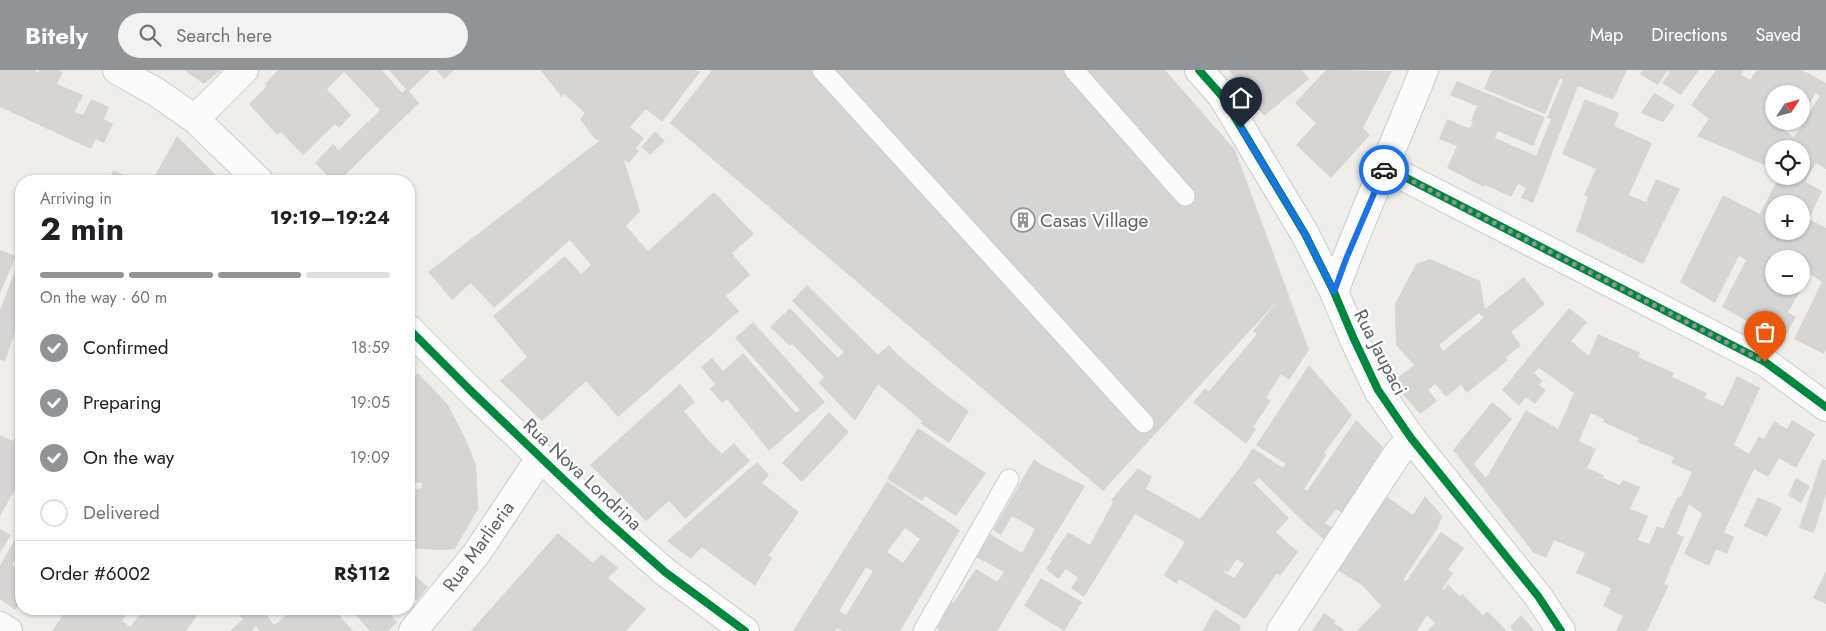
<!DOCTYPE html>
<meta charset="utf-8">
<style>
:root{--surface:#fff;--page:#f2f2f2;--text:#202124;--muted:#757577;--line:#e0e0e0;--accent:#919496}
body{margin:0;font-family:Jost,sans-serif;background:var(--page);color:var(--text);height:100vh;display:flex;flex-direction:column;font-size:19px;white-space:nowrap}
*{box-sizing:border-box;margin:0}
p{font-size:16px;color:var(--muted)}
.icon{flex:none;width:28px;height:28px;fill:none;stroke:currentColor;stroke-width:2;stroke-linecap:round;stroke-linejoin:round}
.map{position:relative;flex:1;overflow:hidden}
.panel{position:absolute;left:15px;top:105px;width:400px;height:440px;display:flex;flex-direction:column;background:var(--surface);border-radius:20px;box-shadow:0 1px 4px #0004}
.panel>*{flex:none}
.needle{width:32px;rotate:54deg}
.controls{position:absolute;left:1765px;top:15px;display:grid;gap:10px}
.controls a{display:grid;place-items:center;width:45px;height:45px;border-radius:50%;background:var(--surface);box-shadow:0 1px 4px #0004;font-size:25px}
.pin{position:absolute;display:grid;place-items:center;width:42px;height:42px;color:#fff;margin:-51px -21px;border-radius:50% 50% 50% 0;rotate:-45deg;box-shadow:0 0 5px #0007}
.pin .icon{rotate:45deg}
.courier{position:absolute;display:grid;place-items:center;width:50px;height:50px;margin:-25px;border:4px solid #1a73e8;border-radius:50%;background:#fff;color:#222;box-shadow:0 1px 6px #0007}
.headline em{font-style:normal;font-weight:700}
.headline div{display:flex;flex-direction:column-reverse}
.headline{display:flex;align-items:center;justify-content:space-between;height:85px;padding:0 25px}
h1{font-size:32px;font-weight:700;line-height:38px}
.bar{display:grid;grid-template-columns:repeat(4,1fr);gap:8px 5px;align-content:center;height:60px;padding:0 25px}
.bar i{height:6px;border-radius:4px;background:var(--line)}
.bar .active{background:var(--accent)}
.bar p{grid-column:span 4}
.line{display:flex;align-items:center;gap:12px;padding:0 25px;border-top:1px solid var(--line)}
.line div{flex:1}
ol{padding:0 25px;list-style:none}
li{display:flex;align-items:center;gap:15px;height:55px}
li p{margin-inline-start:auto}
li .icon{padding:5px;border-radius:50%;background:var(--accent);color:#fff;stroke-width:4}
li:last-child{color:var(--muted)}
li i{width:28px;height:28px;border:2px solid var(--line);border-radius:50%}
header{display:flex;align-items:center;gap:30px;box-sizing:border-box;height:70px;padding:0 25px;background:var(--accent);color:#fff}
header strong{font-size:24px}
nav{display:flex;gap:28px;margin-inline-start:auto;font-size:18px}
.search{width:350px;height:45px;background:var(--page);display:flex;align-items:center;gap:12px;box-sizing:border-box;padding:0 18px;border-radius:28px;color:var(--muted);font-size:19px}
.map>svg:first-child{display:block}
.building{fill:#d6d5d3;fill-rule:evenodd}
.lines{fill:none;stroke-linecap:round;stroke-linejoin:round}
.service-casing{stroke:#cbcccc;stroke-width:21}
.minor-casing{stroke:#cbcccc;stroke-width:30}
.service{stroke:#fdfcfc;stroke-width:19}
.minor{stroke:#fdfcfc;stroke-width:28}
.cycleway-casing{stroke:#fff;stroke-width:11}
.cycleway{stroke:#00873e;stroke-width:8}
.done{stroke:#919496;stroke-width:5;stroke-dasharray:0 9}
.route{stroke:#1a73e8;stroke-width:6}
.labels{text-anchor:middle;stroke-width:4.5;stroke-linejoin:round;paint-order:stroke}
.poi-label{font-size:19px;fill:#5f6368;stroke:#fff;text-anchor:start}
.street-label{font-size:19px;fill:#5f6368;stroke:#fff}
</style>
<header>
<strong>Bitely</strong>
<div class="search"><svg class="icon" aria-label="search" viewBox="0 0 24 24"><circle cx="10" cy="10" r="6"/><path d="M15 15l6 6"/></svg>Search here</div>
<nav><a>Map</a><a>Directions</a><a>Saved</a></nav>
</header>
<div class="map">
<svg width="1826" height="561" viewBox="0 0 1826 561">
<rect width="100%" height="100%" fill="#efeeea"/>
<path class="building" d="M 0,0 L 34,0 L 38,2 L 39,0 L 58,0 L 63,2 L 57,14 L 83,25 L 75,42 L 83,45 L 91,29 L 109,37 L 104,49 L 113,54 L 104,73 L 96,69 L 91,79 L 0,37 Z
M 184,0 L 221,0 L 204,14 Z
M 278,0 L 382,0 L 402,23 L 406,19 L 389,0 L 431,0 L 409,21 L 419,33 L 339,111 L 333,111 L 315,93 L 333,74 L 339,80 L 380,40 L 344,2 L 327,19 L 351,45 L 339,58 L 335,54 L 303,85 L 281,62 L 277,65 L 249,34 L 267,16 L 265,14 Z
M 436,0 L 454,0 L 444,9 Z
M 540,0 L 694,0 L 700,2 L 662,52 L 646,39 L 630,57 L 644,68 L 636,78 L 639,81 L 629,93 L 624,90 L 640,141 L 626,156 L 648,181 L 714,122 L 754,164 L 732,183 L 750,205 L 726,226 L 739,241 L 618,347 L 586,311 L 542,351 L 500,311 L 527,287 L 493,246 L 565,186 L 581,204 L 591,195 L 570,170 L 494,238 L 471,213 L 452,230 L 428,202 L 599,71 L 594,68 L 580,49 L 585,43 L 564,24 L 562,27 Z
M 712,0 L 1165,0 L 1235,80 L 1309,280 L 1289,310 L 1281,304 L 1266,328 L 1271,331 L 1253,357 L 1256,359 L 1246,374 L 1193,332 L 1205,318 L 1209,321 L 1257,264 L 1253,261 L 1280,228 L 1103,421 L 670,53 Z
M 1231,0 L 1302,0 L 1309,9 L 1264,46 L 1229,1 Z
M 1326,0 L 1392,1 L 1363,58 L 1370,65 L 1331,108 L 1296,75 L 1316,53 L 1295,33 Z
M 1492,0 L 1627,0 L 1613,30 L 1578,16 L 1533,133 L 1521,128 L 1526,118 L 1518,114 L 1511,127 L 1485,115 L 1484,117 L 1447,98 L 1457,76 L 1439,69 L 1447,49 L 1470,59 L 1473,52 L 1471,51 L 1477,36 L 1450,25 L 1457,11 L 1545,47 L 1533,76 L 1498,61 L 1495,68 L 1536,86 L 1551,49 L 1547,48 L 1563,10 L 1560,8 L 1545,44 L 1484,19 Z
M 1642,0 L 1699,0 L 1681,25 L 1662,13 L 1670,2 L 1667,1 L 1658,15 L 1640,4 Z
M 1716,0 L 1744,0 L 1741,4 L 1750,10 L 1757,0 L 1802,0 L 1826,13 L 1826,99 L 1816,93 L 1805,112 L 1822,121 L 1809,149 L 1826,158 L 1826,279 L 1824,284 L 1794,269 L 1822,212 L 1810,204 L 1788,242 L 1796,247 L 1782,271 L 1722,237 L 1746,190 L 1739,186 L 1715,233 L 1680,212 L 1723,125 L 1760,144 L 1779,106 L 1801,106 L 1801,79 L 1774,79 L 1774,99 L 1697,66 L 1709,49 L 1691,35 ZM 1816,23 L 1820,26 L 1794,67 L 1784,60 L 1789,51 L 1774,51 L 1774,24 L 1801,24 L 1801,46 ZM 1774,134 L 1801,134 L 1801,161 L 1774,161 ZM 1774,189 L 1801,189 L 1801,216 L 1774,216 Z
M 1654,23 L 1675,35 L 1663,52 L 1641,43 Z
M 1585,29 L 1619,43 L 1614,56 L 1652,73 L 1629,125 L 1646,132 L 1656,109 L 1680,119 L 1643,194 L 1576,161 L 1588,127 L 1584,125 L 1596,99 L 1562,84 Z
M 655,61 L 665,71 L 650,85 L 641,77 Z
M 177,66 L 222,111 L 152,111 Z
M 114,100 L 135,111 L 107,111 Z
M 0,180 L 16,186 L 0,223 Z
M 21,185 L 21,268 L 16,260 L 5,291 L 0,290 L 0,240 Z
M 1430,189 L 1480,211 L 1485,239 L 1524,207 L 1545,234 L 1511,262 L 1521,275 L 1506,288 L 1508,290 L 1467,323 L 1461,315 L 1446,327 L 1435,314 L 1428,320 L 1437,331 L 1420,344 L 1392,312 L 1414,295 L 1396,275 L 1395,234 L 1416,194 ZM 1479,243 L 1484,248 L 1443,281 L 1439,275 Z
M 807,215 L 878,285 L 889,275 L 897,284 L 940,320 L 969,341 L 949,373 L 920,353 L 922,351 L 878,314 L 855,351 L 819,313 L 824,307 L 792,274 L 790,276 L 770,257 L 790,238 L 838,288 L 844,282 L 792,231 Z
M 1569,238 L 1587,252 L 1571,271 L 1589,286 L 1598,264 L 1640,283 L 1638,287 L 1674,303 L 1672,307 L 1707,323 L 1705,328 L 1723,336 L 1737,306 L 1760,318 L 1734,375 L 1749,384 L 1759,366 L 1764,369 L 1774,351 L 1787,359 L 1792,350 L 1815,364 L 1796,398 L 1779,388 L 1768,407 L 1754,399 L 1724,462 L 1734,467 L 1727,484 L 1716,479 L 1709,496 L 1684,484 L 1702,444 L 1689,434 L 1677,464 L 1684,467 L 1664,514 L 1669,515 L 1647,561 L 1616,561 L 1623,546 L 1603,536 L 1611,518 L 1576,503 L 1585,483 L 1554,470 L 1546,488 L 1533,482 L 1453,380 L 1492,332 L 1512,349 L 1474,394 L 1486,408 L 1526,340 L 1558,359 L 1574,323 L 1539,298 L 1534,303 L 1543,311 L 1539,315 L 1546,320 L 1535,334 L 1526,327 L 1519,336 L 1502,320 ZM 1591,343 L 1604,349 L 1603,352 L 1639,368 L 1637,372 L 1674,387 L 1671,393 L 1692,402 L 1680,428 L 1678,426 L 1663,459 L 1657,456 L 1649,474 L 1638,470 L 1648,446 L 1630,439 L 1640,417 L 1623,410 L 1620,415 L 1603,408 L 1604,405 L 1587,398 L 1596,379 L 1579,371 Z
M 753,252 L 825,332 L 769,381 L 727,329 L 722,333 L 710,319 L 715,314 L 701,297 L 712,288 L 723,301 L 743,283 L 796,343 L 800,340 L 735,268 Z
M 1309,295 L 1352,345 L 1324,383 L 1327,384 L 1304,419 L 1307,421 L 1356,350 L 1383,377 L 1344,444 L 1336,439 L 1325,453 L 1335,459 L 1327,472 L 1308,456 L 1259,408 L 1254,413 L 1289,448 L 1276,462 L 1298,482 L 1280,506 L 1277,503 L 1245,549 L 1179,509 L 1177,514 L 1164,505 L 1185,472 L 1135,444 L 1084,527 L 1071,518 L 1078,508 L 1066,499 L 1058,509 L 1046,499 L 1052,490 L 1050,489 L 1068,462 L 1090,475 L 1113,432 L 1111,430 L 1138,398 L 1152,407 L 1146,419 L 1200,449 L 1239,399 L 1253,378 L 1283,398 L 1286,394 L 1256,375 ZM 1237,489 L 1244,494 L 1234,508 L 1224,502 L 1225,500 L 1228,502 Z
M 418,303 L 448,335 L 465,368 L 476,395 L 478,439 L 455,479 L 440,480 L 409,478 L 409,420 L 422,418 L 421,412 L 409,415 L 409,304 L 412,308 Z
M 680,314 L 695,332 L 684,341 L 708,370 L 722,384 L 734,373 L 750,391 L 685,449 L 669,431 L 646,451 L 590,395 Z
M 829,342 L 849,362 L 802,412 L 782,393 Z
M 21,356 L 21,409 L 0,446 L 0,365 L 13,371 Z
M 918,358 L 986,403 L 956,446 L 925,426 L 922,431 L 887,409 Z
M 1034,389 L 1042,395 L 1085,416 L 997,561 L 937,561 L 939,559 L 934,556 L 950,531 L 953,533 L 976,499 L 997,512 L 1004,502 L 976,487 L 990,464 L 1022,483 L 1035,459 L 1012,446 L 1001,465 L 993,460 Z
M 1822,389 L 1826,390 L 1826,424 L 1814,463 L 1799,458 Z
M 757,392 L 769,405 L 762,413 L 799,442 L 769,485 L 772,488 L 755,516 L 702,477 L 691,489 L 667,471 Z
M 1796,408 L 1810,416 L 1801,433 L 1788,425 Z
M 887,411 L 960,460 L 900,561 L 842,561 L 837,558 L 835,561 L 793,561 ZM 905,458 L 920,469 L 903,493 L 887,482 ZM 866,497 L 873,501 L 846,545 L 839,541 Z
M 1386,426 L 1413,445 L 1425,426 L 1442,446 L 1437,459 L 1403,510 L 1406,511 L 1441,462 L 1464,478 L 1448,500 L 1453,503 L 1442,519 L 1444,520 L 1448,514 L 1460,527 L 1462,524 L 1483,545 L 1487,541 L 1506,560 L 1505,561 L 1427,561 L 1435,553 L 1427,545 L 1417,561 L 1357,561 L 1381,536 L 1363,516 L 1334,498 Z
M 1758,427 L 1782,438 L 1767,467 L 1744,456 Z
M 21,458 L 21,489 L 17,487 L 12,495 L 21,500 L 21,530 L 15,540 L 0,529 L 0,496 Z
M 0,459 L 11,465 L 0,483 Z
M 558,463 L 593,493 L 602,484 L 618,498 L 608,508 L 646,539 L 626,561 L 471,561 Z
M 409,500 L 428,517 L 417,531 L 409,524 Z
M 1826,501 L 1826,534 L 1813,528 Z
M 1041,508 L 1082,532 L 1064,561 L 1024,536 Z
M 67,539 L 131,539 L 122,551 L 130,557 L 144,539 L 202,539 L 186,561 L 52,561 Z
M 245,539 L 262,539 L 274,555 L 288,544 L 284,539 L 340,539 L 341,540 L 338,544 L 353,561 L 260,561 L 256,556 L 252,560 L 253,561 L 230,561 L 243,549 L 238,544 Z
M 350,539 L 385,539 L 397,552 L 388,561 L 370,561 Z
M 1215,539 L 1241,556 L 1239,561 L 1202,561 Z
M 1324,543 L 1336,551 L 1334,553 L 1345,561 L 1312,561 Z
M 1521,545 L 1535,561 L 1514,561 L 1510,557 Z"/>
<g class="lines">
<g class="service-casing">
<path id="service" d="M 822,0 L 1144,353
M 1074,0 L 1185,126
M 923,561 L 1009,409"/>
</g>
<g class="minor-casing">
<path id="minor" d="M 117,0 L 156,22 L 195,49 L 259,111
M 1199,0 L 1222,26 L 1305,164 L 1334,222 L 1353,267 L 1378,320 L 1411,368 L 1538,526 L 1561,561
M 195,49 L 244,0
M 1385,97 L 1765,292 L 1826,337
M 1334,222 C 1361,147 1395,74 1424,0
M 409,259 L 470,320 L 603,447 L 665,502 L 745,561
M 0,556 L 8,561
M 413,561 L 477,483 L 540,388
M 1281,561 L 1398,383 L 1411,368"/>
</g>
<use href="#service" class="service"/>
<use href="#minor" class="minor"/>
<g class="cycleway-casing">
<path id="cycleway" d="M 1199,0 L 1222,26 L 1305,164 L 1334,222 L 1353,267 L 1378,320 L 1411,368 L 1538,526 L 1561,561
M 1385,97 L 1765,292 L 1826,337
M 409,259 L 470,320 L 603,447 L 665,502 L 745,561"/>
</g>
<use href="#cycleway" class="cycleway"/>
</g>
<g class="lines">
<path class="done" d="M 1384,100 L 1385,97 L 1765,292"/>
<path class="route" d="M 1241,58 L 1305,164 L 1334,222 L 1346,189 L 1384,100"/>
</g>
<defs>
<g id="building-ring" transform="scale(1.25)"><circle r="9.5" fill="#fff" stroke="#919496" stroke-width="1.5"/><path d="M-4-6H4V6H1V3H-1V6H-4ZM-2.5-4.3h1.7v1.8h-1.7ZM.8-4.3h1.7v1.8H.8ZM-2.5-1h1.7V.8h-1.7ZM.8-1h1.7V.8H.8Z" fill="#919496"/></g>
</defs>
<g fill-rule="evenodd">
<use href="#building-ring" x="1023" y="150"/>
</g>
<g class="labels">
<g class="poi-label">
<text x="1040" y="157">Casas Village</text>
</g>
<g class="street-label">
<text transform="translate(1381 282) rotate(63)" y="7">Rua Jaupaci</text>
<text transform="translate(583 404) rotate(43)" y="7">Rua Nova Londrina</text>
<text transform="translate(478 476) rotate(-54)" y="7">Rua Marlieria</text>
</g>
</g>
</svg>
<div class="controls">
<a><svg class="needle" viewBox="-14 -14 28 28"><path d="M0-13l5 13h-10z" fill="#e53935"/><path d="M0 13l5-13h-10z" fill="#757577"/></svg></a>
<a><svg class="icon" aria-label="locate" viewBox="0 0 24 24"><circle cx="12" cy="12" r="6"/><path d="M12 2v4M12 18v4M2 12h4M18 12h4"/></svg></a>
<a>+</a>
<a>−</a>
</div>
<div class="pin" style="left:1765px;top:292px;background:#ea580c"><svg class="icon" aria-label="bag" viewBox="0 0 24 24"><path d="M5 8h14l-1 12H6zM9 8a3 3 0 0 1 6 0"/></svg></div>
<div class="pin" style="left:1241px;top:58px;background:#1f2937"><svg class="icon" aria-label="home" viewBox="0 0 24 24"><path d="M3 11l9-7 9 7M6 9v11h12V9"/></svg></div>
<div class="courier" style="left:1384px;top:100px"><svg class="icon" aria-label="car" viewBox="0 0 24 24"><path d="M5 17H2v-5l4-1 3-4h7l3 4 3 1v5h-3M9 17h6M6 11h13"/><circle cx="7" cy="17" r="2"/><circle cx="17" cy="17" r="2"/></svg></div>
<section class="panel">
<div class="headline"><div><h1>2 min</h1><p>Arriving in</p></div><em>19:19–19:24</em></div>
<div class="bar"><i class="active"></i><i class="active"></i><i class="active"></i><i></i><p>On the way · 60 m</p></div>
<ol>
<li><svg class="icon" aria-label="check" viewBox="0 0 24 24"><path d="M5 12l5 5 9-10"/></svg>Confirmed<p>18:59</p></li>
<li><svg class="icon" aria-label="check" viewBox="0 0 24 24"><path d="M5 12l5 5 9-10"/></svg>Preparing<p>19:05</p></li>
<li><svg class="icon" aria-label="check" viewBox="0 0 24 24"><path d="M5 12l5 5 9-10"/></svg>On the way<p>19:09</p></li>
<li><i></i>Delivered</li>
</ol>
<div class="line" style="height:65px"><div>Order #6002</div><b>R$112</b></div>
</section>
</div>
